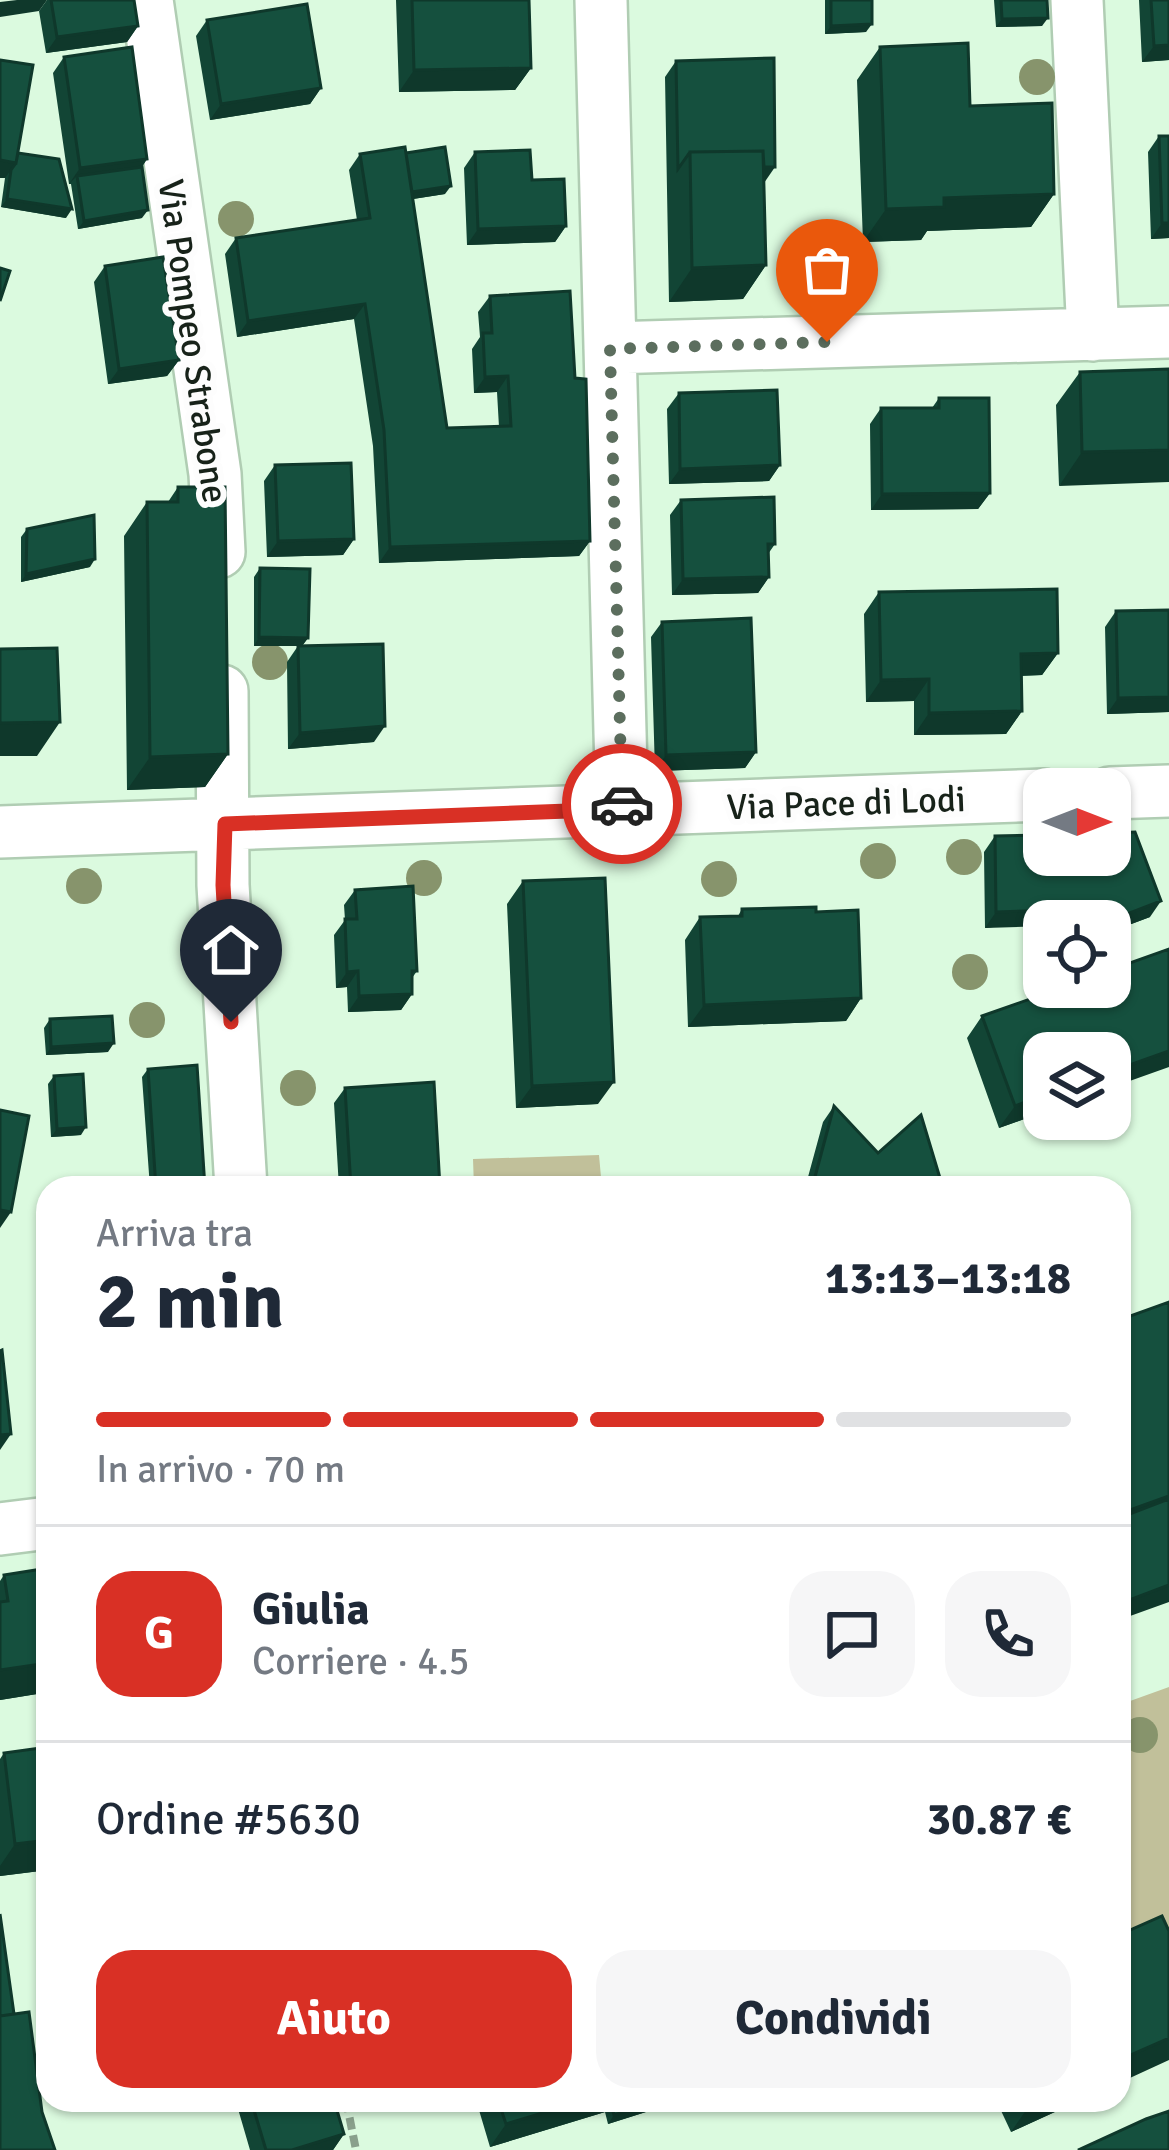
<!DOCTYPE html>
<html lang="it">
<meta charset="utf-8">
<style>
:root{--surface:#fff;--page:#f6f6f7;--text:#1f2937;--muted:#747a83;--line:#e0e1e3;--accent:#d93025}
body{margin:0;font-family:Signika,sans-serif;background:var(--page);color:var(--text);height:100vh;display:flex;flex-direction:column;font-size:45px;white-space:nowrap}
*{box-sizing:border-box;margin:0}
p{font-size:39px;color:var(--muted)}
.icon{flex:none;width:66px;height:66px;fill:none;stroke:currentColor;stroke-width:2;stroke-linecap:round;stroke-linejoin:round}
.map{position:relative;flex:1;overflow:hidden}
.panel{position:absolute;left:36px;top:1176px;width:1095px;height:936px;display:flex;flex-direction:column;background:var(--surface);border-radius:36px;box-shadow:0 3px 9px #0004}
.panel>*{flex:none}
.needle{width:78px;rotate:90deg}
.tools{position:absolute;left:1023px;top:768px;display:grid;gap:24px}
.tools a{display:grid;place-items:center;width:108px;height:108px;border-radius:24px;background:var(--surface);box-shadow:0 3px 9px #0004;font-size:60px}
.pin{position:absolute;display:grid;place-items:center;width:102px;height:102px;color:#fff;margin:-123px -51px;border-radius:50% 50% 50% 0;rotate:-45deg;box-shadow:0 0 12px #0007}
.pin .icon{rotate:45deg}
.courier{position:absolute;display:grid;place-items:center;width:120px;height:120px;margin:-60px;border:9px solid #d93025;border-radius:50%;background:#fff;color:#222;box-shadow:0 3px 15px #0007}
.head em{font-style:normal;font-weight:800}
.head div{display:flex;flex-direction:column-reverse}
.head{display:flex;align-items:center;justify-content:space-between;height:204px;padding:0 60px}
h1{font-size:78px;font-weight:800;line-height:90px}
.bar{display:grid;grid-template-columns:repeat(4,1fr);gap:18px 12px;align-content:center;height:144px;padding:0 60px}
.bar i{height:15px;border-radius:9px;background:var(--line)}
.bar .active{background:var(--accent)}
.bar p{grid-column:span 4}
.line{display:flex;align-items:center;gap:30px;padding:0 60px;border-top:3px solid var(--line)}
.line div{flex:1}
.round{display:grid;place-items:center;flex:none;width:126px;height:126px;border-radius:36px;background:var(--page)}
.cta{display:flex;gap:24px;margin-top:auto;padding:24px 60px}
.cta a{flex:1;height:138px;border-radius:36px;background:var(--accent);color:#fff;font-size:48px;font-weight:800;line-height:138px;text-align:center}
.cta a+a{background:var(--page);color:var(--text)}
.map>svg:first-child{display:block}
.green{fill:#c1c09a}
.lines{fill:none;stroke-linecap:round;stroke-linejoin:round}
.street-casing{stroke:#b0cdb3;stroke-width:56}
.path{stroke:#89a08c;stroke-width:8;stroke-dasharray:12 6;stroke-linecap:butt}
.street{stroke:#fff;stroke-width:51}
.tree{fill:#87946c}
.wall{fill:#124535}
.shaded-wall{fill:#0f382b}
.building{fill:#15503e;stroke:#0f382b;stroke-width:3}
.done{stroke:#5c6e5e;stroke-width:12;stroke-dasharray:0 21.6}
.route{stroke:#d93025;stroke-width:15}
.labels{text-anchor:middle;stroke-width:12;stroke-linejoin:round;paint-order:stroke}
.street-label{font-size:36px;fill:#172219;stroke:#fdfdfd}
</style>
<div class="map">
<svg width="1169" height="2150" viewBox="0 0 1169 2150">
<rect width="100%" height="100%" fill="#dbfadf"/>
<path class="green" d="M 599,1155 L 602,1188 L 474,1188 L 473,1159 Z
M 1169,1687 L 1169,1980 L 1119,1958 L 1119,1705 Z"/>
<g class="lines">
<g class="street-casing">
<path id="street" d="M 147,0 L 215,474 L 219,552
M 601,0 L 622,809
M 1077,0 L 1093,335
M 610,348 L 1169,332
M 222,691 L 223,885 L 241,1188
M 1110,793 L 1169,791
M 0,832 L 1044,795
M 0,1529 L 48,1523"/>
</g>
<path class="path" d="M 346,2100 L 356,2150"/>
<use href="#street" class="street"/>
</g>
<g class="tree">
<circle cx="1037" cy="77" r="18"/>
<circle cx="236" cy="219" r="18"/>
<circle cx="854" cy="271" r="18"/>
<circle cx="270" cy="662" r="18"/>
<circle cx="964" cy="857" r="18"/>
<circle cx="878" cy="861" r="18"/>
<circle cx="424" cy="878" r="18"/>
<circle cx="719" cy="879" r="18"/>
<circle cx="84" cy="886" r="18"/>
<circle cx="970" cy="972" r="18"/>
<circle cx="147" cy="1020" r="18"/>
<circle cx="298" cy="1088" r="18"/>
<circle cx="1140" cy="1735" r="18"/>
</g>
<path class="wall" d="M 47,0 L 134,0 L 138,26 L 127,42 L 46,53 L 39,11 Z
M 396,0 L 529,0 L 531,68 L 515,90 L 399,92 Z
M 825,0 L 872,0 L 866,32 L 825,34 Z
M 994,0 L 1047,0 L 1042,26 L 996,27 Z
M 1139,0 L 1169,0 L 1169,60 L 1142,62 Z
M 207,20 L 321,88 L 310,104 L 210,120 L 196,36 Z
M 880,47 L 970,106 L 1054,194 L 1031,227 L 927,231 L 921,240 L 863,242 L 857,80 Z
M 64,57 L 147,159 L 142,167 L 142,218 L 78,229 L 71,184 L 69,184 L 53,73 Z
M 0,60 L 18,153 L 66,218 L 1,207 L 5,178 L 0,178 Z
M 676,61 L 764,183 L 766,265 L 743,299 L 669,302 L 665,77 Z
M 1159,136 L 1169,238 L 1151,239 L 1148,152 Z
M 475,152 L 532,180 L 566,226 L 555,242 L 467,245 L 464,168 Z
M 406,153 L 445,194 L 413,199 L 447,428 L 499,427 L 497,392 L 474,393 L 472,349 L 480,337 L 478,312 L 490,296 L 575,378 L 590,541 L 579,556 L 379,563 L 373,446 L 354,319 L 237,337 L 225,254 L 236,238 L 357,220 L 349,170 L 360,154 Z
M 105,266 L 179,360 L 167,376 L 108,384 L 94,282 Z
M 1169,369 L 1059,486 L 1056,405 L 1080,372 Z
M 679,393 L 780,465 L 769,481 L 669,484 L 667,409 Z
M 939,398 L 990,493 L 978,509 L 871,510 L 870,424 L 881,408 L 932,408 Z
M 275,465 L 354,539 L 343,555 L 267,557 L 264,481 Z
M 178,487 L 228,754 L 205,787 L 127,790 L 124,536 L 147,502 L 168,502 Z
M 681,500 L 775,544 L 768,554 L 769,577 L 758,593 L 672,595 L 670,515 Z
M 27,529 L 90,567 L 21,582 L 21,537 Z
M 260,568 L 308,638 L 302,646 L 374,742 L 288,749 L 287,662 L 298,646 L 254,646 L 254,577 Z
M 879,592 L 1058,653 L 1042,675 L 1021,676 L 1022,711 L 1006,734 L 914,735 L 914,701 L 866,702 L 864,614 Z
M 1116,611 L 1169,712 L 1107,714 L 1105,627 Z
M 662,622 L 756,752 L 745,768 L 655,771 L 651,637 Z
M 995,836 L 1150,917 L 1110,932 L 1110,921 L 1044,921 L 985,928 L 984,852 Z
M 523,881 L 598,1104 L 516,1108 L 507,904 Z
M 355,890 L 417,971 L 412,978 L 412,994 L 401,1010 L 348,1012 L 347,987 L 336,988 L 334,935 L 345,920 L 344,905 Z
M 742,909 L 816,912 L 861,998 L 846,1021 L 688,1027 L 685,940 L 700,917 L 738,916 Z
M 982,1016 L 1044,1053 L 1044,1112 L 999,1128 L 967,1038 Z
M 50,1019 L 108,1052 L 46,1055 L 44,1028 Z
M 148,1069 L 205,1188 L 150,1188 L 142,1077 Z
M 54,1076 L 81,1135 L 51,1137 L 48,1084 Z
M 345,1088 L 440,1188 L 339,1188 L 334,1103 Z
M 834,1106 L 878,1153 L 943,1188 L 805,1188 L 823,1122 Z
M 48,1568 L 48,1678 L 37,1694 L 0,1700 L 0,1581 L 4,1575 Z
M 48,1747 L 48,1870 L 0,1876 L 0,1759 L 4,1753 Z
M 237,2100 L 334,2100 L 344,2134 L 333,2150 L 250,2150 L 236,2102 Z
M 476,2100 L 672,2100 L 668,2105 L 608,2124 L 605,2112 L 490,2147 Z
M 996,2100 L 1081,2100 L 1011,2132 Z"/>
<path class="shaded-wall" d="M 17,0 L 47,0 L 39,11 L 0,17 L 0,2 Z
M 1048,18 L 1042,26 L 996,27 L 1002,19 Z
M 872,24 L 866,32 L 825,34 L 831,26 Z
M 138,26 L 127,42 L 46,53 L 57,37 Z
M 1169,45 L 1169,60 L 1142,62 L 1154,46 Z
M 531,68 L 515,90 L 399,92 L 414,70 Z
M 321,88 L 310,104 L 210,120 L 221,104 Z
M 147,159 L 136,175 L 77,176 L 69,184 L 80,168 Z
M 0,160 L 16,163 L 5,178 L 0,178 Z
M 775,167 L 764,183 L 690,169 Z
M 451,186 L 445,194 L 400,201 L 405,193 Z
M 1054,194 L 1031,227 L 927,231 L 921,240 L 863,242 L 886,209 L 944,198 Z
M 7,199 L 72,209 L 66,218 L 1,207 Z
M 148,210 L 142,218 L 78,229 L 84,221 Z
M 1162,223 L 1169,223 L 1169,238 L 1151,239 Z
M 566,226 L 555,242 L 467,245 L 478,229 Z
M 766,265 L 743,299 L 669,302 L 692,268 Z
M 365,304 L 354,319 L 237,337 L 248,321 Z
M 179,360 L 167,376 L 108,384 L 119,369 Z
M 508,376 L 497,392 L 474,393 L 485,377 Z
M 1169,450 L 1169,482 L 1059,486 L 1082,452 Z
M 780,465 L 769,481 L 669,484 L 680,469 Z
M 990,493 L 978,509 L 871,510 L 882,494 Z
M 354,539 L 343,555 L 267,557 L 278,541 Z
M 590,541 L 579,556 L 379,563 L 390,547 Z
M 95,559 L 90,567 L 21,582 L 26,574 Z
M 769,577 L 758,593 L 672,595 L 683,579 Z
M 259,637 L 308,638 L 302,646 L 254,646 Z
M 1058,653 L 1042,675 L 1005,676 L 1021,654 Z
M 929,679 L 914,701 L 866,702 L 881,680 Z
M 1169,697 L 1169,712 L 1107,714 L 1118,698 Z
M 1022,711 L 1006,734 L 914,735 L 929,713 Z
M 60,722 L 37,756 L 0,756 L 0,723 Z
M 385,726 L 374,742 L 288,749 L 300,733 Z
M 756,752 L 745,768 L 655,771 L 666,755 Z
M 228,754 L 205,787 L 127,790 L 150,757 Z
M 1161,901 L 1150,917 L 1110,932 L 1110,921 Z
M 1059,910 L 1052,921 L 1044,921 L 1044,926 L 985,928 L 996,912 Z
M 358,971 L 347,987 L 336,988 L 347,972 Z
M 412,994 L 401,1010 L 348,1012 L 359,996 Z
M 861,998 L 846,1021 L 688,1027 L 704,1005 Z
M 114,1043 L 108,1052 L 46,1055 L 51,1047 Z
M 1169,1051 L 1169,1067 L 1110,1088 L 1110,1072 Z
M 614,1082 L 598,1104 L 516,1108 L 532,1086 Z
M 1044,1095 L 1044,1112 L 999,1128 L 1015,1106 Z
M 86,1127 L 81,1135 L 51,1137 L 57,1129 Z
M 0,1210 L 11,1212 L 0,1228 Z
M 11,1434 L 0,1450 L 0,1435 Z
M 1169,1496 L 1169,1516 L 1119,1534 L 1119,1514 Z
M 1169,1585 L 1169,1602 L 1119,1620 L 1119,1604 Z
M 48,1663 L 48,1678 L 37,1694 L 0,1700 L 0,1670 Z
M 48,1840 L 48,1870 L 0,1876 L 0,1866 L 15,1844 Z
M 1169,2038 L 1169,2060 L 1119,2083 L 1119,2060 Z
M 586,2100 L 643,2100 L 611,2103 L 605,2112 L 490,2147 L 506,2124 Z
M 665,2100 L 672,2100 L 668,2105 L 608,2124 L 614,2115 Z
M 1033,2100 L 1081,2100 L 1011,2132 Z
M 344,2134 L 333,2150 L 292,2150 Z"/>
<path class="building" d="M 51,0 L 134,0 L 138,26 L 57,37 Z
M 412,0 L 529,0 L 531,68 L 414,70 Z
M 831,0 L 872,0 L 872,24 L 831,26 Z
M 1001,0 L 1047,0 L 1048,18 L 1002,19 Z
M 1151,0 L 1169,0 L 1169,45 L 1154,46 Z
M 307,4 L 321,88 L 221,104 L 207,20 Z
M 968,43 L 970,106 L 1052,103 L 1054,194 L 944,198 L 944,207 L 886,209 L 880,47 Z
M 132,47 L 147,159 L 80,168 L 64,57 Z
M 774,58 L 775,167 L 764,167 L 763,151 L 690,152 L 678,169 L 676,61 Z
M 0,60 L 33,65 L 16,163 L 0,160 Z
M 1159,136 L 1169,136 L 1169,223 L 1162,223 Z
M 405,147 L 447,428 L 511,426 L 508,376 L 485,377 L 483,333 L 492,333 L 490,296 L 570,291 L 575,378 L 586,379 L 590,541 L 390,547 L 384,430 L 365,304 L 248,321 L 236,238 L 370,218 L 360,154 Z
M 445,147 L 451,186 L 412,192 L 406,153 Z
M 530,150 L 532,180 L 564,179 L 566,226 L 478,229 L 475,152 Z
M 763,151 L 766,265 L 692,268 L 690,152 Z
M 18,153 L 59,159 L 72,209 L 7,199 L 11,170 L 16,163 Z
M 142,167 L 148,210 L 84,221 L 77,176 Z
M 163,257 L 179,360 L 119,369 L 105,266 Z
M 0,268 L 10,271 L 0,301 Z
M 1169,369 L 1169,450 L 1082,452 L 1080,372 Z
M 777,390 L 780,465 L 680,469 L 679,393 Z
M 939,398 L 989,398 L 990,493 L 882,494 L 881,408 L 939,408 Z
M 351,463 L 354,539 L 278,541 L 275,465 Z
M 178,487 L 225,487 L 228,754 L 150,757 L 147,502 L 178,502 Z
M 774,497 L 775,544 L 768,544 L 769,577 L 683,579 L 681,500 Z
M 94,515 L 95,559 L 26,574 L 27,529 Z
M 260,568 L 310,569 L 308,638 L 259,637 Z
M 1057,589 L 1058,653 L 1021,654 L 1022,711 L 929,713 L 929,679 L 881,680 L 879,592 Z
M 1169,610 L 1169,697 L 1118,698 L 1116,611 Z
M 751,618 L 756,752 L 666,755 L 662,622 Z
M 383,644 L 385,726 L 300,733 L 298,646 Z
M 57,648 L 60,722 L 0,723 L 0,649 Z
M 1135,832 L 1161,901 L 1109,921 L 1063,921 L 1059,910 L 996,912 L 995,836 L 1044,835 L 1044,855 L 1110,855 L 1110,833 Z
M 605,878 L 614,1082 L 532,1086 L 523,881 Z
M 413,886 L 417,971 L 412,971 L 412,994 L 359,996 L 358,971 L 347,972 L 346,946 L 345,919 L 357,919 L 355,890 Z
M 816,907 L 816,912 L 858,910 L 861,998 L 704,1005 L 700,917 L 742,916 L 742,909 Z
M 1169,949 L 1169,1051 L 1110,1072 L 1110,1053 L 1044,1053 L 1044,1095 L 1015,1106 L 982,1016 L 1064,987 L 1110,987 L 1110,970 Z
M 112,1016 L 114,1043 L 51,1047 L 50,1019 Z
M 197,1065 L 205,1188 L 156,1188 L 148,1069 Z
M 83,1074 L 86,1127 L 57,1129 L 54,1076 Z
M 434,1082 L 440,1188 L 351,1188 L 345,1088 Z
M 834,1106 L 878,1153 L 921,1115 L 943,1188 L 812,1188 Z
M 0,1110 L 29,1116 L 11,1212 L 0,1210 Z
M 1169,1302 L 1169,1496 L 1119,1514 L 1119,1320 Z
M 2,1350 L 11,1434 L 0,1435 L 0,1351 Z
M 1169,1499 L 1169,1585 L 1119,1604 L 1119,1518 Z
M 48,1568 L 48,1663 L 0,1670 L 0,1602 L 8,1601 L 4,1575 Z
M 48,1747 L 48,1840 L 15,1844 L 4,1753 Z
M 0,1914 L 14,2014 L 0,2016 Z
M 1162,1916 L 1169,1931 L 1169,2038 L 1119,2060 L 1119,1935 Z
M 29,2012 L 42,2112 L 55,2150 L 0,2150 L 0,2016 Z
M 251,2100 L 334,2100 L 344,2134 L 292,2150 L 266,2150 Z
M 498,2100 L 586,2100 L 506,2124 Z
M 622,2100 L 665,2100 L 614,2115 L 611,2103 Z
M 1169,2111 L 1169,2150 L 1078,2150 L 1146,2119 Z"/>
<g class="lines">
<path class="done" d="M 622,804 L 610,349 L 827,342"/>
<path class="route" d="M 231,1022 L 223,885 L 225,824 L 622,809 L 622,804"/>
</g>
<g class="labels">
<g class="street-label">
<text transform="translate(194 341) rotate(82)" y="13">Via Pompeo Strabone</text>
<text transform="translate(846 802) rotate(-2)" y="13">Via Pace di Lodi</text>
</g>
</g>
</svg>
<div class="tools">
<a><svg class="needle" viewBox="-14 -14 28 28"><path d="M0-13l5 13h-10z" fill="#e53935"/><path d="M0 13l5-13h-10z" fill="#747a83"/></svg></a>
<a><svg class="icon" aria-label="locate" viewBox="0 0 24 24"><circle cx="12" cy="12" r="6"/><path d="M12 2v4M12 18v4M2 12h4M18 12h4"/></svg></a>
<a><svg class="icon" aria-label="layers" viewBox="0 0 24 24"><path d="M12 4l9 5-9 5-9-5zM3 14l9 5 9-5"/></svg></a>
</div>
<div class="pin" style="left:827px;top:342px;background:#ea580c"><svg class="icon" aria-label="bag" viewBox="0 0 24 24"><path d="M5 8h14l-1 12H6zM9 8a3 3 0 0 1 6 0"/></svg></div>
<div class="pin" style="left:231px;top:1022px;background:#1f2937"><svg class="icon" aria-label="home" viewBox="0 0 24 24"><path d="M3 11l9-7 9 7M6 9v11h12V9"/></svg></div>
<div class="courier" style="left:622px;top:804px"><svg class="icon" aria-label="car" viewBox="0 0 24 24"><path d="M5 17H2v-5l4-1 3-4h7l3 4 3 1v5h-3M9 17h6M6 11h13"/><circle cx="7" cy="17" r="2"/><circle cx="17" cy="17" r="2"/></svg></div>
<section class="panel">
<div class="head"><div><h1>2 min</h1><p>Arriva tra</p></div><em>13:13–13:18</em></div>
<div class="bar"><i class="active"></i><i class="active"></i><i class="active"></i><i></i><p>In arrivo · 70 m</p></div>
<div class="line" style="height:216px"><b class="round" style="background:var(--accent);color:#fff">G</b><div><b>Giulia</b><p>Corriere · 4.5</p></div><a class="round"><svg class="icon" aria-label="chat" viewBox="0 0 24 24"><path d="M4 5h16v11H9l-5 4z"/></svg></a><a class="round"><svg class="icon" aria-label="phone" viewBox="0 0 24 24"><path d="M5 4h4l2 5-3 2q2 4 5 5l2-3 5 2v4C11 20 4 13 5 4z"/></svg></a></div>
<div class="line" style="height:156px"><div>Ordine #5630</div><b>30.87 €</b></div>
<div class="cta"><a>Aiuto</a><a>Condividi</a></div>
</section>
</div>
